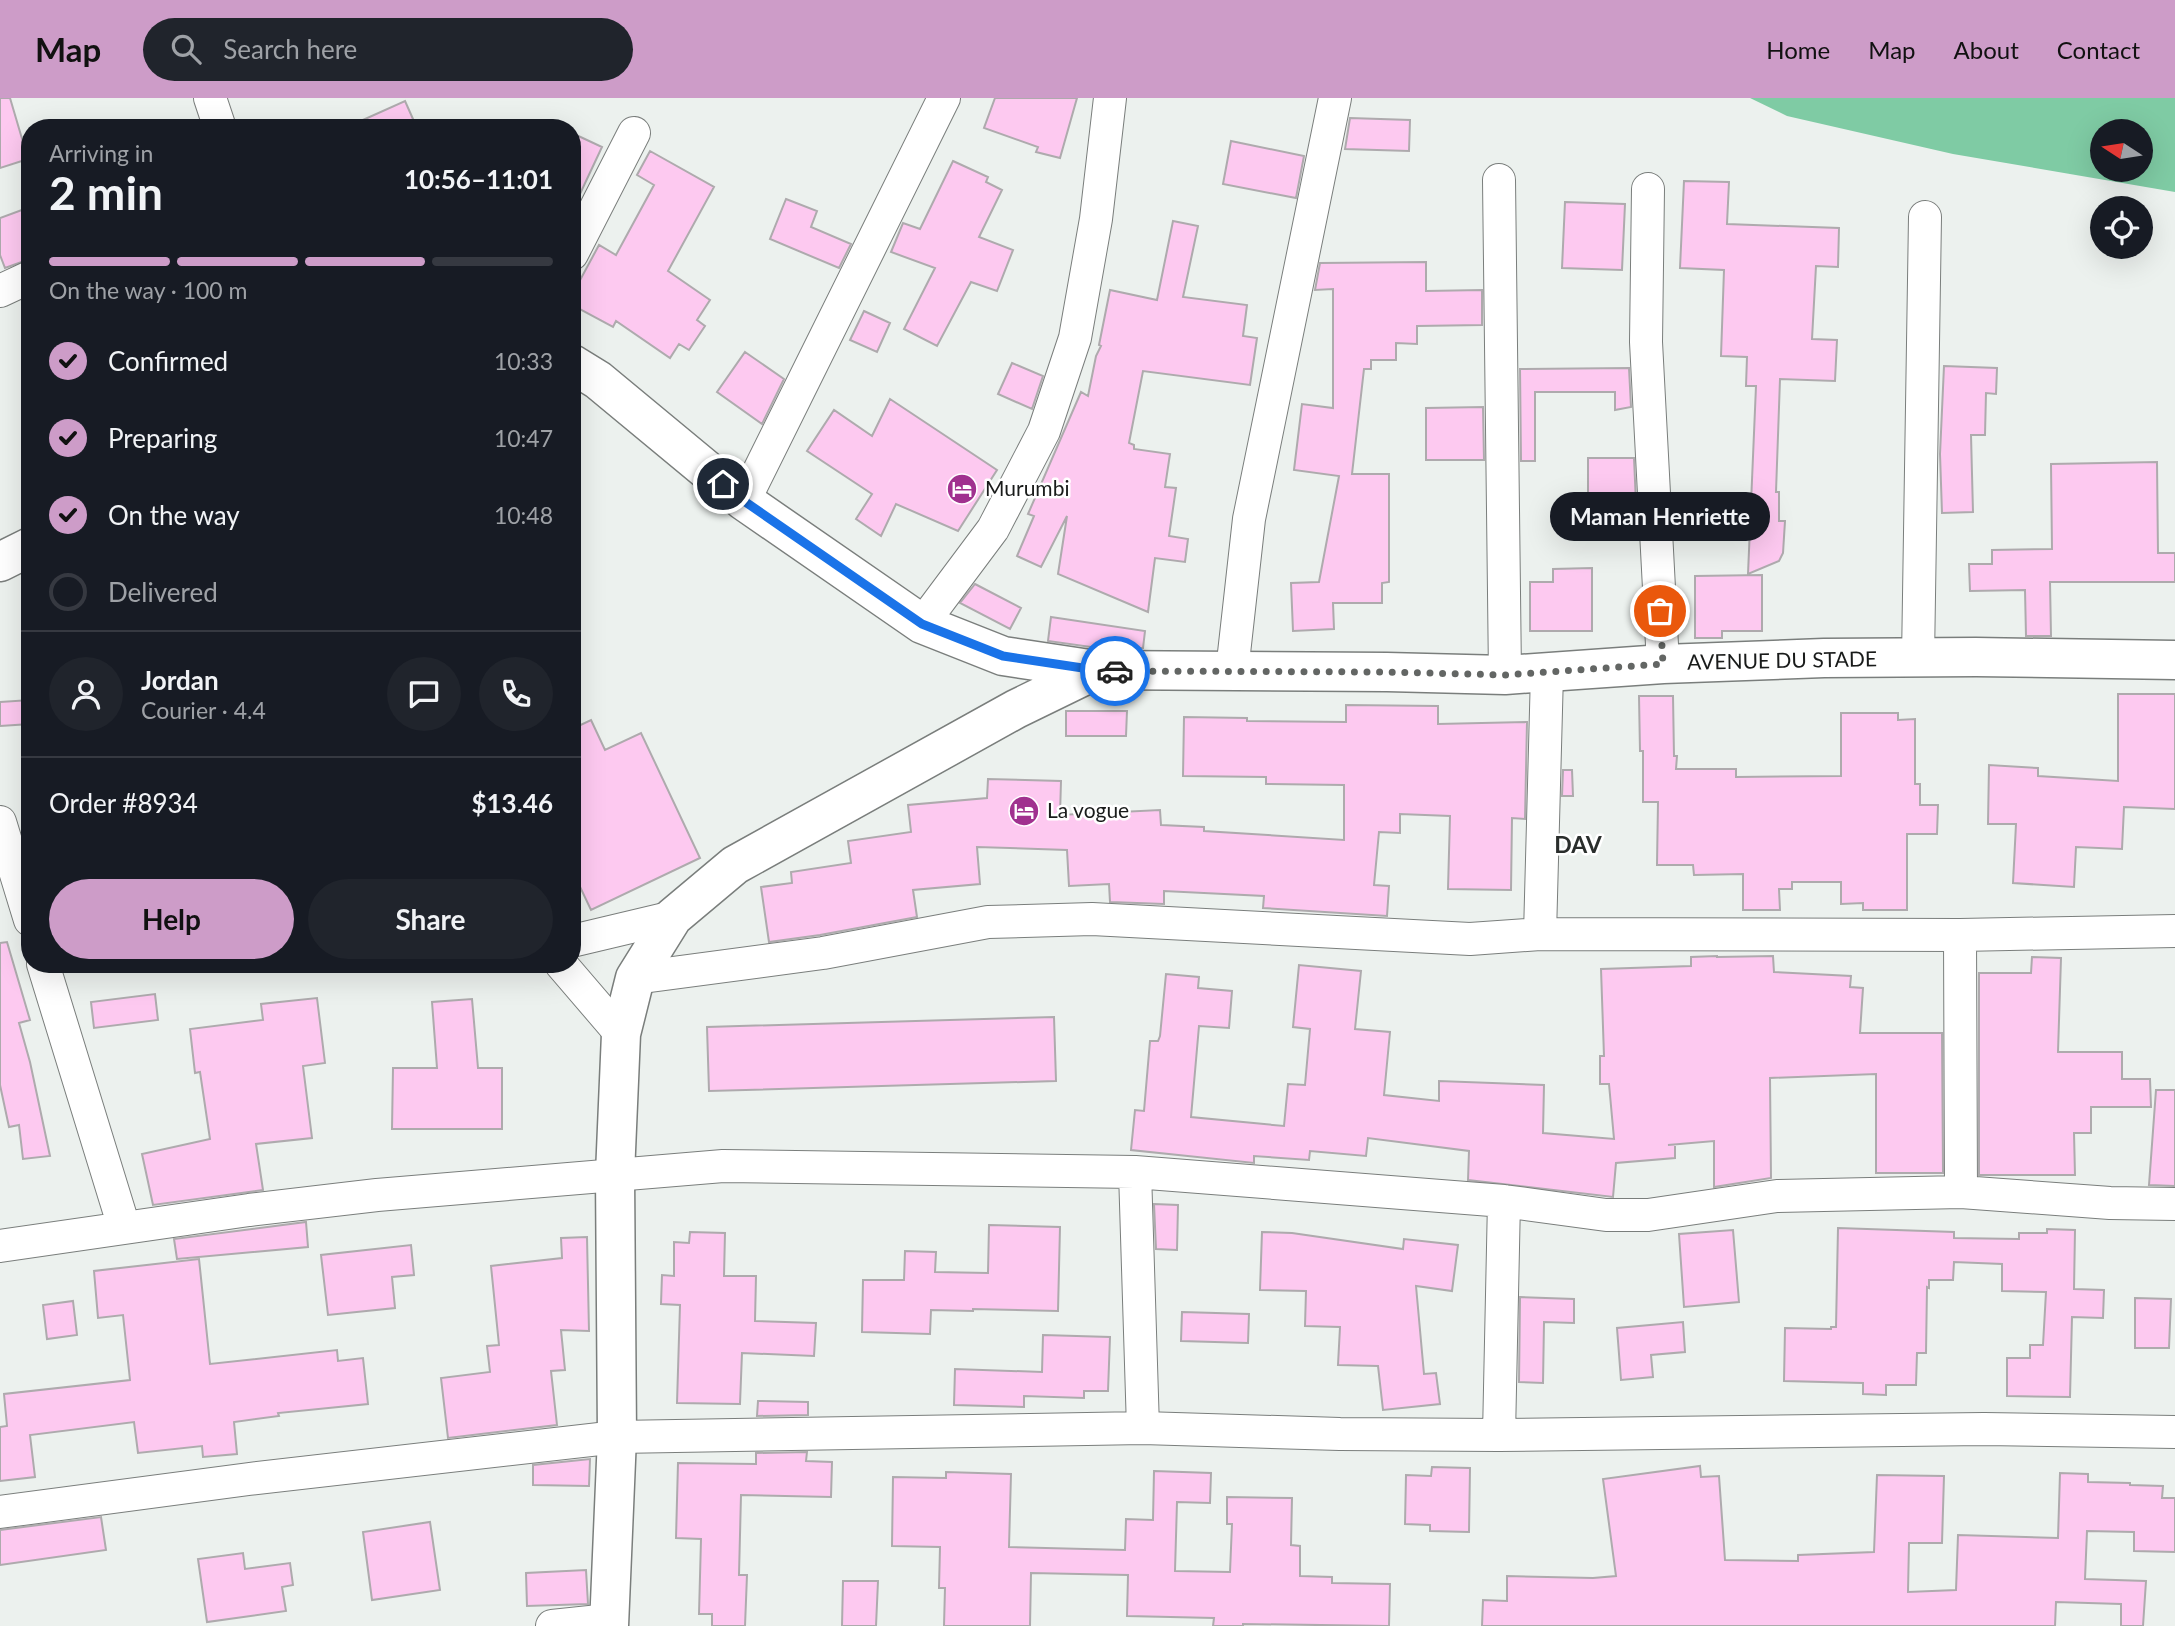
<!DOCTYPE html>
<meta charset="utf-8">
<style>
:root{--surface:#171b24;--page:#20242c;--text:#f1f3f6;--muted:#9ea1a6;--line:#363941;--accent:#cd9cc8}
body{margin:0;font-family:Lato,sans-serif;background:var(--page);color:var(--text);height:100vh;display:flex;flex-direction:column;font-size:26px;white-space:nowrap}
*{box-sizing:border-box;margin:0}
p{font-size:23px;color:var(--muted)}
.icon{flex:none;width:38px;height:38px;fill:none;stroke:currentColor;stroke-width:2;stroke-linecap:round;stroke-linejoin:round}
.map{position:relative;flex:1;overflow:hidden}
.drawer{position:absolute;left:21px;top:21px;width:560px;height:854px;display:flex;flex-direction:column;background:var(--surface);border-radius:28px;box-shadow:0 7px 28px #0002}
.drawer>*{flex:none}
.needle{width:46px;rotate:282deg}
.controls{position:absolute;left:2090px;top:21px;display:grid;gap:14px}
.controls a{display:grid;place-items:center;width:63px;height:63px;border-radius:50%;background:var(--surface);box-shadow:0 7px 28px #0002;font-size:35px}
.pin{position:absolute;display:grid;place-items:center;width:60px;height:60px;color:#fff;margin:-30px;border:4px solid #fff;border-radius:50%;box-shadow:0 2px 7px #0007}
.courier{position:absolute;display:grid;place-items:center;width:70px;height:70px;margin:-35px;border:5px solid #1a73e8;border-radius:50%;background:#fff;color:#222;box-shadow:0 2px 9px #0007}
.bubble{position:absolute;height:49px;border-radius:24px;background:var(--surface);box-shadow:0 7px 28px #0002;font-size:23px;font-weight:700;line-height:49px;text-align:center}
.head em{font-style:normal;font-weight:700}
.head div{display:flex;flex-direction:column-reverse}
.head{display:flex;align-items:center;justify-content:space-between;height:119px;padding:0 28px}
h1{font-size:46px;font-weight:700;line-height:52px}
.bar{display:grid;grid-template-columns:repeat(4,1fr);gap:10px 7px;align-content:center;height:84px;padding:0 28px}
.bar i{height:9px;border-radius:5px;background:var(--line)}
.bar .selected{background:var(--accent)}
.bar p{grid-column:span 4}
.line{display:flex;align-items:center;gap:18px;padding:0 28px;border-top:2px solid var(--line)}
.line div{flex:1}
.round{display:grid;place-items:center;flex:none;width:74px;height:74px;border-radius:37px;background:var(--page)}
ol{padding:0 28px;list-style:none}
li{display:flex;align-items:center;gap:21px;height:77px}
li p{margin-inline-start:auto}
li .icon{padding:7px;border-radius:50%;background:var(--accent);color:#111;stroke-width:4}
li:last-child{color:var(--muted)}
li i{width:38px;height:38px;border:4px solid var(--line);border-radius:50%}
.button{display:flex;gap:14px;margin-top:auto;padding:14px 28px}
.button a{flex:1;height:80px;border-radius:42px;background:var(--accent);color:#111;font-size:28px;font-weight:700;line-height:80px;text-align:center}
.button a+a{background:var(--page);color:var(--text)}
header{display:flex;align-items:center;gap:42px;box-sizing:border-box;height:98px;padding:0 35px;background:var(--accent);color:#111}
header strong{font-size:33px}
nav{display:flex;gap:38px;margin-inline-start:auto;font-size:24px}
.search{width:490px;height:63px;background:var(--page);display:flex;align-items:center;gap:18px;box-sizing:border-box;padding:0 24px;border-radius:38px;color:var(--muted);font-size:26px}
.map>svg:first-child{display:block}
.water{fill:#7fcba4;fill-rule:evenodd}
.building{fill:#fdc9f0;stroke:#aeaaad;stroke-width:2}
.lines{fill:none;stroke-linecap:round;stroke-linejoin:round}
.street-casing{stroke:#7a7e7c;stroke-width:34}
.secondary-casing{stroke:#7a7e7c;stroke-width:41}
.street{stroke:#fff;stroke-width:32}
.secondary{stroke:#fff;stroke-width:38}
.done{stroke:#636664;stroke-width:7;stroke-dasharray:0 12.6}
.route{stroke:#1a73e8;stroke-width:9}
.labels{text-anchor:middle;stroke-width:5;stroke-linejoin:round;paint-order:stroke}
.poi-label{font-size:21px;fill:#191b1a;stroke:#fff;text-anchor:start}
.street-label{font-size:21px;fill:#191b1a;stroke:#fff}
.neighbourhood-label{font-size:23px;font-weight:bold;fill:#2a2e2c;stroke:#fff}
</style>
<header>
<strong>Map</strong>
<div class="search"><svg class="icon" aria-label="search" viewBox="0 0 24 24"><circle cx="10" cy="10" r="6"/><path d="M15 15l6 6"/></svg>Search here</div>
<nav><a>Home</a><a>Map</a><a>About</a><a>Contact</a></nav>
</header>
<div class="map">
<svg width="2175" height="1528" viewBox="0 0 2175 1528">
<rect width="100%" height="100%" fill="#ecf1ee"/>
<path class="water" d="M 1750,0 L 2175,0 L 2175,94 L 1953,56 L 1787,18 ZM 2102,33 L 2140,33 L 2140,72 L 2102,72 Z"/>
<path class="building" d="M 0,0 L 10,0 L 28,61 L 0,70 Z
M 995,0 L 1077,0 L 1060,60 L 1036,54 L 1038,49 L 984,30 Z
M 405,3 L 417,30 L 345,30 Z
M 1350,20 L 1410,22 L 1409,53 L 1345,51 Z
M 572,35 L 602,49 L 572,113 Z
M 1231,43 L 1304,58 L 1296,100 L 1223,86 Z
M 650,53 L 714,89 L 668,173 L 710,202 L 697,222 L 705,228 L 689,252 L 679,246 L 670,260 L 616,223 L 613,229 L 572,207 L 572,197 L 599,147 L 616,157 L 654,87 L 637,77 Z
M 953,63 L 988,79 L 986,84 L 1002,92 L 979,139 L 1013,152 L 997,193 L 971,184 L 937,248 L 904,231 L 935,170 L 891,154 L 903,125 L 920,131 Z
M 1684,83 L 1729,84 L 1727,126 L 1839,130 L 1838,169 L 1816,168 L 1812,241 L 1837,242 L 1835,283 L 1780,281 L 1776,394 L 1779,394 L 1779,423 L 1785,423 L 1783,455 L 1779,463 L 1748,476 L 1756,288 L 1746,288 L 1747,259 L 1721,258 L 1724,172 L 1680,170 Z
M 786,101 L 817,113 L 811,129 L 851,146 L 839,170 L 770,141 Z
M 1565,104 L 1625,106 L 1622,172 L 1562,170 Z
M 30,109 L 30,161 L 5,170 L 0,157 L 0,120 Z
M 1173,123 L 1198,128 L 1183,199 L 1247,207 L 1243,238 L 1257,240 L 1250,287 L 1143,273 L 1129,345 L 1134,347 L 1134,351 L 1170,356 L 1165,389 L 1176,390 L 1169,438 L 1188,441 L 1185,464 L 1155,460 L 1148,514 L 1058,476 L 1067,418 L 1041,469 L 1017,458 L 1034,418 L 1028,416 L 1081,294 L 1088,298 L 1096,258 L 1101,248 L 1099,247 L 1110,192 L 1157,202 Z
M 1426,164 L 1426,193 L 1482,192 L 1482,227 L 1417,228 L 1417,246 L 1396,245 L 1396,262 L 1371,262 L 1371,271 L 1364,271 L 1352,376 L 1389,376 L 1389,484 L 1382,485 L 1382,505 L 1333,505 L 1334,531 L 1293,533 L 1291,485 L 1319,484 L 1339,378 L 1294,372 L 1302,306 L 1333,310 L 1333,191 L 1315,192 L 1320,165 Z
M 864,213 L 890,225 L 877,254 L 850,242 Z
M 745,254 L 784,281 L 762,326 L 717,294 Z
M 1012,265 L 1043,278 L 1032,311 L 998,296 Z
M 1944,268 L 1997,270 L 1996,296 L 1986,295 L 1985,337 L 1971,337 L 1973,414 L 1942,415 L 1940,356 Z
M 1629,270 L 1631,309 L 1615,312 L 1615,294 L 1535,294 L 1535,363 L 1521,363 L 1520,271 Z
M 890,301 L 997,372 L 958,433 L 896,406 L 881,438 L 856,421 L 872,396 L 807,353 L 834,312 L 872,338 Z
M 1483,309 L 1484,362 L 1426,362 L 1426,310 Z
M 1588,360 L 1634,360 L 1636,405 L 1588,405 Z
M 2157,364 L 2158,455 L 2175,455 L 2175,484 L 2050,484 L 2051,538 L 2026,538 L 2025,492 L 1970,493 L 1969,466 L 1992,466 L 1992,452 L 2052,451 L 2051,366 Z
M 1592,470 L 1592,533 L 1530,533 L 1530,484 L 1553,484 L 1553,471 Z
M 1762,477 L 1762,533 L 1722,533 L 1722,540 L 1695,540 L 1695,478 Z
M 975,486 L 1021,510 L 1010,531 L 960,505 Z
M 1051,519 L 1145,533 L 1143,550 L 1098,550 L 1048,543 Z
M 2118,596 L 2175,596 L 2175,711 L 2124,709 L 2122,751 L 2076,749 L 2074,789 L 2013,785 L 2016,726 L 1988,726 L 1989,667 L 2038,670 L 2038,678 L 2118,683 Z
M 1639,598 L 1673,598 L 1674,658 L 1677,658 L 1676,671 L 1736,671 L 1736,679 L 1841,678 L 1841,615 L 1898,615 L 1898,622 L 1915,621 L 1915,686 L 1920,686 L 1920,707 L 1938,707 L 1937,736 L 1907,736 L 1907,812 L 1863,812 L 1863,805 L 1841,806 L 1841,784 L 1792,784 L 1792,791 L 1779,791 L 1780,812 L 1743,812 L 1743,776 L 1694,777 L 1693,767 L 1657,767 L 1658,704 L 1643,704 L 1643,653 L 1640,653 Z
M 30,602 L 30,626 L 0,628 L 0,604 Z
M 1346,607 L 1438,608 L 1438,626 L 1527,624 L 1525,721 L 1512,720 L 1511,792 L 1448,791 L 1450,718 L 1400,716 L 1400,735 L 1379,734 L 1374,787 L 1389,788 L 1387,818 L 1263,810 L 1264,798 L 1164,793 L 1164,806 L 1110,804 L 1109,786 L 1069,788 L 1067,752 L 977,749 L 980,786 L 913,792 L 917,819 L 820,837 L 769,844 L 761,789 L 792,785 L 791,774 L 851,765 L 848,743 L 911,734 L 908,707 L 987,700 L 988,681 L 1061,683 L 1060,717 L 1160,712 L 1161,727 L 1204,729 L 1204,733 L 1344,742 L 1344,687 L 1266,686 L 1266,679 L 1183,678 L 1184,619 L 1247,620 L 1247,623 L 1346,624 Z
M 1066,613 L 1127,613 L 1126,638 L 1066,638 Z
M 591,622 L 605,652 L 641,635 L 700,760 L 591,812 L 572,772 L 572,631 Z
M 1563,672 L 1572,672 L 1573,698 L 1562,698 Z
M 7,844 L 30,922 L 19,925 L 30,964 L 50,1058 L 23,1061 L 19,1027 L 9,1029 L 0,987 L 0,845 Z
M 1717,858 L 1717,859 L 1773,858 L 1774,874 L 1851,878 L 1850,889 L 1863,890 L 1860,935 L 1942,935 L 1943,1075 L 1876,1075 L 1876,976 L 1770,980 L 1771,1080 L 1714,1089 L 1714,1043 L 1668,1047 L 1675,1047 L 1675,1060 L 1616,1065 L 1613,1099 L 1468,1082 L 1469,1053 L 1368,1040 L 1366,1058 L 1310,1053 L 1309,1062 L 1254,1058 L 1254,1065 L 1131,1052 L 1135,1012 L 1144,1013 L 1150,943 L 1158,943 L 1160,938 L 1166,876 L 1199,879 L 1198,890 L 1232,893 L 1229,930 L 1199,928 L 1191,1019 L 1284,1028 L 1288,986 L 1305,987 L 1310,931 L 1293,929 L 1299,867 L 1361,873 L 1355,931 L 1390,934 L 1384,997 L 1439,1003 L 1439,983 L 1544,987 L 1543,1035 L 1614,1041 L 1609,986 L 1600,986 L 1600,958 L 1604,958 L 1601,871 L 1691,868 L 1691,859 Z
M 2032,859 L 2061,860 L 2058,954 L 2122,954 L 2122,981 L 2150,981 L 2151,1009 L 2091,1009 L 2091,1035 L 2074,1035 L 2075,1077 L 1979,1077 L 1979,875 L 2031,875 Z
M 155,896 L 158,922 L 94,930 L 91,904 Z
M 317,900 L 325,965 L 303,968 L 312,1040 L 256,1046 L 263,1092 L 153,1107 L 142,1056 L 210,1041 L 200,974 L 195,975 L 190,931 L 263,922 L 261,906 Z
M 472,901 L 478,970 L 502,970 L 502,1031 L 392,1031 L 393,970 L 437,970 L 432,904 Z
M 1054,919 L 1056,983 L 709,993 L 707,929 Z
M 2156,992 L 2175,992 L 2175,1088 L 2149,1087 Z
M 1154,1106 L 1178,1107 L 1177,1152 L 1156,1151 Z
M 306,1124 L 308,1149 L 177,1161 L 174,1141 Z
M 989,1127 L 1060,1129 L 1058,1213 L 973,1211 L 973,1213 L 931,1212 L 930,1236 L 862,1234 L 863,1182 L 904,1182 L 905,1153 L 936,1154 L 935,1174 L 988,1175 Z
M 1838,1130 L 1954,1134 L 1954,1140 L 2019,1141 L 2019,1135 L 2047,1135 L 2047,1131 L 2075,1132 L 2074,1191 L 2104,1192 L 2103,1220 L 2072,1219 L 2070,1299 L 2007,1298 L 2007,1260 L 2030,1260 L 2030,1247 L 2043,1247 L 2046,1194 L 2002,1193 L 2002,1166 L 1954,1164 L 1953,1182 L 1929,1182 L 1929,1190 L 1927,1189 L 1926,1255 L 1917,1255 L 1916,1287 L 1886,1287 L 1886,1297 L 1863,1296 L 1863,1285 L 1784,1283 L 1785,1230 L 1831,1231 L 1831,1229 L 1836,1229 Z
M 1733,1132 L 1739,1204 L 1684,1209 L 1679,1136 Z
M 690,1134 L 725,1135 L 724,1178 L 756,1178 L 755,1223 L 816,1225 L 814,1258 L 742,1255 L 740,1306 L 677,1305 L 680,1207 L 661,1206 L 662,1177 L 674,1178 L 674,1144 L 689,1145 Z
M 1262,1134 L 1292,1135 L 1403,1151 L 1404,1141 L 1458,1147 L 1452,1193 L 1416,1188 L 1424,1276 L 1436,1275 L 1440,1306 L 1383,1312 L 1378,1268 L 1338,1267 L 1340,1229 L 1305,1228 L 1306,1193 L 1260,1192 Z
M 587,1139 L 589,1233 L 561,1232 L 565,1272 L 551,1273 L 557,1327 L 448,1340 L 441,1280 L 490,1274 L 487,1248 L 499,1247 L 491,1168 L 562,1160 L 561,1140 Z
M 411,1147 L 414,1177 L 392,1179 L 395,1210 L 328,1217 L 321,1157 Z
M 199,1161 L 210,1266 L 337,1252 L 338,1263 L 363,1260 L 368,1306 L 278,1315 L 279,1318 L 234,1324 L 237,1356 L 203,1359 L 202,1348 L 138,1355 L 134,1324 L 30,1337 L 35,1379 L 0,1383 L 0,1329 L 7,1328 L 4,1296 L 130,1282 L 123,1217 L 98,1220 L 94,1173 Z
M 1520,1199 L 1574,1201 L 1574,1225 L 1544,1224 L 1543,1285 L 1519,1284 Z
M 2135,1200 L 2171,1201 L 2169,1250 L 2135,1250 Z
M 73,1203 L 77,1237 L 47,1241 L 43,1207 Z
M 1182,1214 L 1249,1216 L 1248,1245 L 1181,1243 Z
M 1683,1224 L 1685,1254 L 1651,1257 L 1653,1279 L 1621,1282 L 1617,1230 Z
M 1043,1237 L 1110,1239 L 1108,1293 L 1084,1293 L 1084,1300 L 1024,1298 L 1024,1309 L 954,1307 L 955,1271 L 1042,1274 Z
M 758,1303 L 808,1304 L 808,1317 L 757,1318 Z
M 807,1354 L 806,1363 L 832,1364 L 831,1399 L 741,1397 L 739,1477 L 747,1477 L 745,1528 L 712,1528 L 712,1516 L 699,1516 L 701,1441 L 676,1440 L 678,1365 L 756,1366 L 756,1355 Z
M 590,1361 L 589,1388 L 533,1387 L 533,1367 Z
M 1700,1368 L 1701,1379 L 1719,1378 L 1725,1462 L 1798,1463 L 1798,1457 L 1874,1454 L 1877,1377 L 1944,1378 L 1942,1445 L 1909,1445 L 1908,1494 L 1956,1492 L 1958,1437 L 2058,1440 L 2060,1375 L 2088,1376 L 2088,1384 L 2130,1385 L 2130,1387 L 2163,1388 L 2162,1400 L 2175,1400 L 2175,1454 L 2134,1453 L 2134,1434 L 2087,1433 L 2085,1481 L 2146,1483 L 2143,1528 L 2121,1528 L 2121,1506 L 2056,1504 L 2055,1528 L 1482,1528 L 1483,1502 L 1507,1503 L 1507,1478 L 1593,1480 L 1616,1478 L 1603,1381 Z
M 1432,1369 L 1470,1370 L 1469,1434 L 1430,1433 L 1430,1427 L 1405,1426 L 1406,1377 L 1431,1378 Z
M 1154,1373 L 1211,1375 L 1210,1405 L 1177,1404 L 1175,1473 L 1230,1474 L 1232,1426 L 1227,1426 L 1227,1399 L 1292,1400 L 1291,1447 L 1300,1448 L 1300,1478 L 1332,1479 L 1332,1485 L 1390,1486 L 1389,1528 L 1243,1526 L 1243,1528 L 1213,1528 L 1214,1520 L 1127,1518 L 1128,1477 L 1031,1475 L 1030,1528 L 944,1528 L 945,1490 L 939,1490 L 940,1449 L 892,1448 L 893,1379 L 946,1380 L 946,1374 L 1011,1376 L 1009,1449 L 1125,1452 L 1126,1421 L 1153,1422 Z
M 101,1419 L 106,1452 L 0,1467 L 0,1432 Z
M 430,1424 L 440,1492 L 372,1502 L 363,1434 Z
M 243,1455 L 245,1471 L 290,1465 L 293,1487 L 282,1489 L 286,1513 L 207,1524 L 198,1461 Z
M 586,1472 L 588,1506 L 527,1508 L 526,1475 Z
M 843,1483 L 878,1483 L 876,1528 L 842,1528 Z"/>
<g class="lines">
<g class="street-casing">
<path id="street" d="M 210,0 L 220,30
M 1499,82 L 1505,577
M 1648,91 L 1646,244 L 1663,566
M 572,156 L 634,35
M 0,193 L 30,179
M 744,403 L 944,0
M 922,526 L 993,431 L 1044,333 L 1075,240 L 1096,121 L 1110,0
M 1918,561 L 1925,119
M 1232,573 L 1249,421 L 1335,0
M 0,724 L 30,822
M 1540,836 L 1547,575
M 1960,837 L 1961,1094
M 572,843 L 673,819
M 43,866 L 124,1129
M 561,866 L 621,936
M 635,880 L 823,855 L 988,824 L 1092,821 L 1470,841 L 1540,836 L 1960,837 L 2175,833
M 1135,1074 L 1143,1330
M 0,1148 L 249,1112 L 377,1097 L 723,1068 L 1135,1074 L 1504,1103 L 1606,1117 L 1648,1117 L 1777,1098 L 1961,1094 L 2110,1105 L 2175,1106
M 1499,1337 L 1504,1103
M 0,1414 L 249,1381 L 617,1339 L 1143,1330 L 1340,1336 L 1499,1337 L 1984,1331 L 2175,1334
M 552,1528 L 609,1522"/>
</g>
<g class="secondary-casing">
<path id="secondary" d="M 572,266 L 598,282 L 744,403 L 922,526 L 1003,558 L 1096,572 L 1387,574 L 1505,577 L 1663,566 L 1824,560 L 1976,559 L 2175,562
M 0,464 L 30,449
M 609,1528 L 617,1339 L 615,1076 L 621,936 L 635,880 L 673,819 L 735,767 L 1016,611 L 1096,572"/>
</g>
<use href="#street" class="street"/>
<use href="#secondary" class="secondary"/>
</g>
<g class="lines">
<path class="done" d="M 1115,573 L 1387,574 L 1505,577 L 1663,566 L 1660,513"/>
<path class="route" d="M 723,386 L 744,403 L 922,526 L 1003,558 L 1096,572 L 1115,573"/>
</g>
<defs>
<g id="hotel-disc" transform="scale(1.575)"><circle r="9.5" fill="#a0318f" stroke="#fff"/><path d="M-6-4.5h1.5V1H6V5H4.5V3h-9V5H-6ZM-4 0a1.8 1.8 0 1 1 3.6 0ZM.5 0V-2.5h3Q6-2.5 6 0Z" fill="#fff"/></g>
</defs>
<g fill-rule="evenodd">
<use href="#hotel-disc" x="962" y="391"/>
<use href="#hotel-disc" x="1024" y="713"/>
</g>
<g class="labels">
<g class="poi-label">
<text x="985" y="398">Murumbi</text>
<text x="1047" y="720">La vogue</text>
</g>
<g class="street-label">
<text transform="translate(1782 563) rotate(-1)" y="7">AVENUE DU STADE</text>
</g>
<g class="neighbourhood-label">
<text x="1578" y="755">DAV</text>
</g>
</g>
</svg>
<div class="controls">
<a><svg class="needle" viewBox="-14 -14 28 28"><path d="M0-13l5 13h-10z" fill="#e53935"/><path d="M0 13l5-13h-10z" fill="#9ea1a6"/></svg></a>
<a><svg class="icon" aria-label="locate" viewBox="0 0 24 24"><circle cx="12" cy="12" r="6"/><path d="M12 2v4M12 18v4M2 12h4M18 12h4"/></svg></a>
</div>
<div class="pin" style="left:1660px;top:513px;background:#ea580c"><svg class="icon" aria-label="bag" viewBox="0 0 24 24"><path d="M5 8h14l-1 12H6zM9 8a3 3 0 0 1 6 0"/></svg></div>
<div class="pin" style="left:723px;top:386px;background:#1f2937"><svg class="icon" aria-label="home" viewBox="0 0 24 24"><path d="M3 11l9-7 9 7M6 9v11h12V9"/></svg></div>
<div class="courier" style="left:1115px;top:573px"><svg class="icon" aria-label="car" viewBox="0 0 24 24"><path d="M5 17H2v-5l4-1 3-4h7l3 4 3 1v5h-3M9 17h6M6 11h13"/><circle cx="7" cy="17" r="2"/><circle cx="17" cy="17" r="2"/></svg></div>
<div class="bubble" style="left:1550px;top:394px;width:220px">Maman Henriette</div>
<section class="drawer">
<div class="head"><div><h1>2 min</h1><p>Arriving in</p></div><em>10:56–11:01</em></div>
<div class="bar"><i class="selected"></i><i class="selected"></i><i class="selected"></i><i></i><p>On the way · 100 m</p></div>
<ol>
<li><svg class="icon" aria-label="check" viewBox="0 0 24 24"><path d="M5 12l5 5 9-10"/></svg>Confirmed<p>10:33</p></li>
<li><svg class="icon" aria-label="check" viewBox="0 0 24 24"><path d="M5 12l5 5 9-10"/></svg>Preparing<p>10:47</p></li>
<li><svg class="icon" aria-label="check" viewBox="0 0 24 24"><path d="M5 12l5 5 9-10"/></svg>On the way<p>10:48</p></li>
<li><i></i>Delivered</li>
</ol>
<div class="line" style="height:126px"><a class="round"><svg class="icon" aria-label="person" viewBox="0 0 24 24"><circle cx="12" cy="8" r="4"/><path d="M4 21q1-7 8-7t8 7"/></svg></a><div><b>Jordan</b><p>Courier · 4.4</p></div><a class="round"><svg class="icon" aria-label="chat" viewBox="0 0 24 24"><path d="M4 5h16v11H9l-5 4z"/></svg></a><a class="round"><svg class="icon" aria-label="phone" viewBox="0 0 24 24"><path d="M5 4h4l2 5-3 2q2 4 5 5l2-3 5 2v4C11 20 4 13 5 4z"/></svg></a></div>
<div class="line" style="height:91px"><div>Order #8934</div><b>$13.46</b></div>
<div class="button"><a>Help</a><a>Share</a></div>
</section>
</div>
